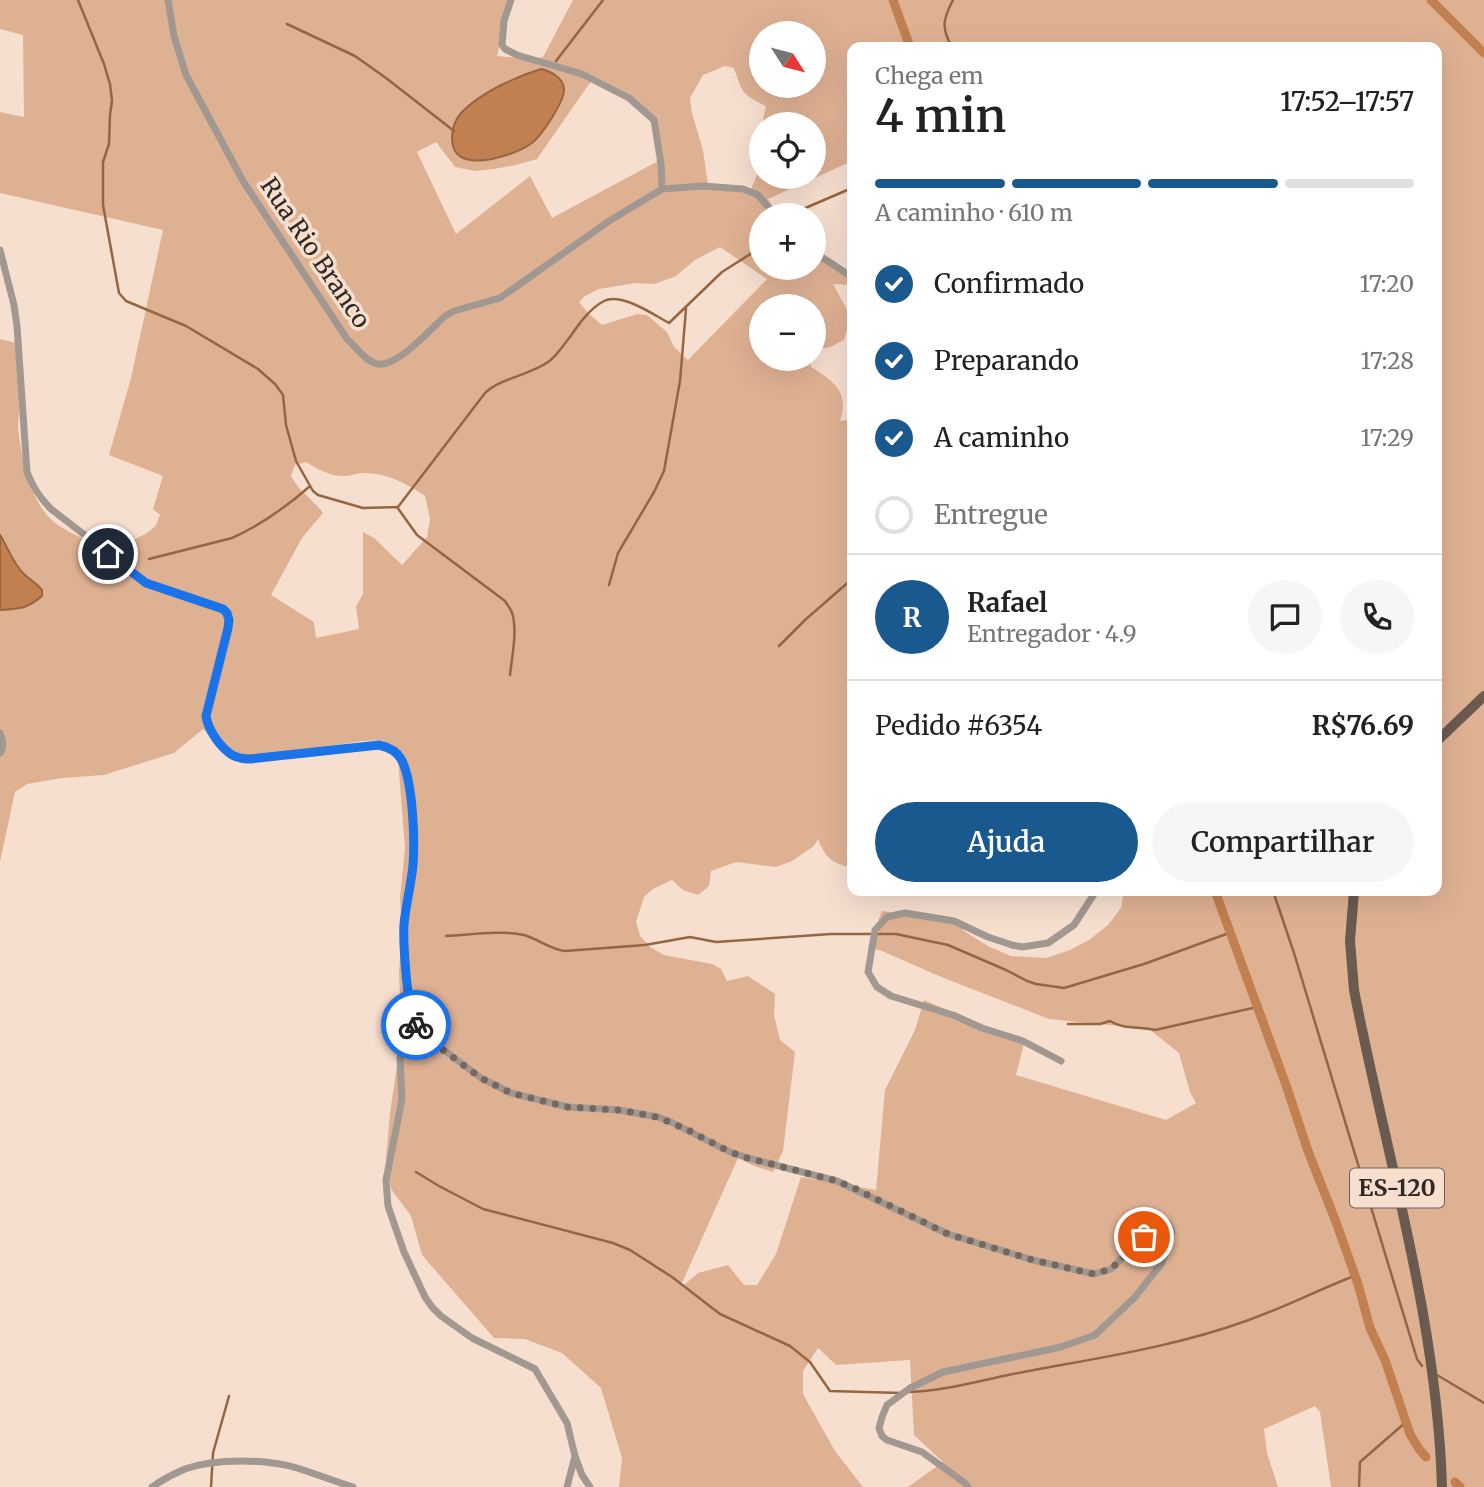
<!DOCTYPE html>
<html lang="pt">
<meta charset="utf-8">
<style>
:root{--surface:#fff;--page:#f6f6f6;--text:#222;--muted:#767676;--line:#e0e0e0;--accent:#19598e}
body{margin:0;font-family:Merriweather,serif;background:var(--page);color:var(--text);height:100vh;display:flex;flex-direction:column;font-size:26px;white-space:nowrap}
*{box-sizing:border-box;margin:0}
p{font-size:23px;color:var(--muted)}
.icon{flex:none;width:38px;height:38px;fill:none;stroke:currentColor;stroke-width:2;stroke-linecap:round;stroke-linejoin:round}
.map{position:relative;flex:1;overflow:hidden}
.panel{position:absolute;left:847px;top:42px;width:595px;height:854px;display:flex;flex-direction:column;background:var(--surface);border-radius:14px;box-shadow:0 7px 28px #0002}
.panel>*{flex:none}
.needle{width:46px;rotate:126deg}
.controls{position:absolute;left:749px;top:21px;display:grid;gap:14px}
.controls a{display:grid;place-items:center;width:77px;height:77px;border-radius:50%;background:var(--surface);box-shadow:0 7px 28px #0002;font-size:35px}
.pin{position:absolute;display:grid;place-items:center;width:60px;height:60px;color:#fff;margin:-30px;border:4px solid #fff;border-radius:50%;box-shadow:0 2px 7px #0007}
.courier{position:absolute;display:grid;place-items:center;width:70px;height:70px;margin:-35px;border:5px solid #1a73e8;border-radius:50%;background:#fff;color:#222;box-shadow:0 2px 9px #0007}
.head em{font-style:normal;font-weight:600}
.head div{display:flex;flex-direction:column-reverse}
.head{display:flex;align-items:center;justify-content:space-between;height:119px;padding:0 28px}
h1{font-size:46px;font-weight:600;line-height:52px}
.bar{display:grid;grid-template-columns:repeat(4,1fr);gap:10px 7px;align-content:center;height:84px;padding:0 28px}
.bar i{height:9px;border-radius:5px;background:var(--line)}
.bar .selected{background:var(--accent)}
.bar p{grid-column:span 4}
.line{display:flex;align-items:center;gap:18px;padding:0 28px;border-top:2px solid var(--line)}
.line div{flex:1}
.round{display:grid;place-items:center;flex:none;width:74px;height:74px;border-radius:37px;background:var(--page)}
ol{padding:0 28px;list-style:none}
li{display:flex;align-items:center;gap:21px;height:77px}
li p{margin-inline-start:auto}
li .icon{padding:7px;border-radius:50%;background:var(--accent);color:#fff;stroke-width:4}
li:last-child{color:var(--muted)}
li i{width:38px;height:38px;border:4px solid var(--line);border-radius:50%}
.primary-button{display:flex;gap:14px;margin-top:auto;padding:14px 28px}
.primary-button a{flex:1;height:80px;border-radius:42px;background:var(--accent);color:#fff;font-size:28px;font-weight:600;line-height:80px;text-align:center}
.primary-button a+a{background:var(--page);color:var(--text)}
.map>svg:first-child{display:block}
.green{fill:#dfb193;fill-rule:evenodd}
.water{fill:#c27f4f;stroke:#966542;stroke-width:2}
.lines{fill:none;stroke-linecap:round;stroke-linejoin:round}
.stream{stroke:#966542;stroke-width:2.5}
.canal{stroke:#c27f4f;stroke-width:9}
.street{stroke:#a29892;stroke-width:7}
.primary{stroke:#6b5a4f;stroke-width:10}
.done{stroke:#76685f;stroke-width:7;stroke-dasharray:0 12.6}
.route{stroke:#1a73e8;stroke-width:9}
.labels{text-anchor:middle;stroke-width:7;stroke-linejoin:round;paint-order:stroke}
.shield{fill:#f7dfcf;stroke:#6c5f57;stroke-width:2}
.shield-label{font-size:23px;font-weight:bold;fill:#312823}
.street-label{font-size:24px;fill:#312823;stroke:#f7dfcf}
</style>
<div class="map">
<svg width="1484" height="1487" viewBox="0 0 1484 1487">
<rect width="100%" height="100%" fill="#f7dfcf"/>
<path class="green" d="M 0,0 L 511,0 L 497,56 L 527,59 L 543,57 L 573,0 L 1484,0 L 1484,1487 L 1331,1487 L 1320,1412 L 1315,1406 L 1264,1429 L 1267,1453 L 1278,1487 L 908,1487 L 943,1462 L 914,1435 L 910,1360 L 836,1365 L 818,1348 L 803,1371 L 803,1394 L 835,1451 L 863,1487 L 619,1487 L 622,1458 L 601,1388 L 562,1353 L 525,1339 L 494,1338 L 422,1255 L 411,1216 L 391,1189 L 386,1159 L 390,1113 L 402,1032 L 399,974 L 402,926 L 400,898 L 405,848 L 398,759 L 382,740 L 362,741 L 239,760 L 226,752 L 203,729 L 174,753 L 104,775 L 62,778 L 27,784 L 15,792 L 0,862 L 0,610 L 13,609 L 37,583 C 15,569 12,555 0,535 L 0,339 L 16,343 C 17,364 19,386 19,408 C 19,415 18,422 18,429 C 22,458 28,492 47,515 C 54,524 67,531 78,536 C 90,543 104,548 119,545 C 127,544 152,532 156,525 C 157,523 159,517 160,515 L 153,509 L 163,476 L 109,455 L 131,378 L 163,230 L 0,193 L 0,112 L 24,117 L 23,35 L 0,29 ZM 761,33 L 814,33 L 814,86 L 761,86 ZM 852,47 L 1437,47 L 1437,891 L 1124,891 L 1121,908 L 1108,925 L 1089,940 L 1070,950 L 1046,958 L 1011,956 L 988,946 L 964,931 L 955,920 L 882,911 L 868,947 L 882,951 L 939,976 L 1049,1019 L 1149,1029 L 1179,1053 L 1190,1092 L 1196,1103 L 1166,1120 L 1016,1075 L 1024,1043 L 924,1000 L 915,1030 L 885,1090 L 876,1190 L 801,1177 L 776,1254 L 757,1285 L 744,1285 L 728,1265 L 698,1273 L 684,1285 L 682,1283 L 738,1158 L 754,1166 L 773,1172 L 783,1151 L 795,1052 L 780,1040 L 774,1015 L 775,994 L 748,976 L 727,981 L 721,969 L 712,964 L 664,955 L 650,947 L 640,936 L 636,922 L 644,897 L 653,889 L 672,880 L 683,890 L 698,895 L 709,886 L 711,871 L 736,862 L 776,867 L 792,861 L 814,846 L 818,839 C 825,858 832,863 852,868 L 852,419 L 840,421 C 850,391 833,381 811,367 L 810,359 L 761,359 L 761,306 L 814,306 L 814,350 L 830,347 L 844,340 L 851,317 L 833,284 L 852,285 L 852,278 L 814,250 L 814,268 L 761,268 L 761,215 L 778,215 L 768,199 L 852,161 ZM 725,66 L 734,68 C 742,92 742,95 766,106 L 762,124 L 814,124 L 814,177 L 761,177 L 761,165 L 749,194 L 708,185 L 703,150 L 692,113 L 690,98 L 703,75 ZM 596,77 L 631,98 L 653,118 L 660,160 L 552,218 L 530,176 L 456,234 L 417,152 L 436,142 L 455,167 L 475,171 L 494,169 L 516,165 L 537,159 L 589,84 ZM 562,97 C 555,110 550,126 539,136 C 522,154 479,170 457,154 ZM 720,247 L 767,279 L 688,360 L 674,347 L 667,332 L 647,315 L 637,314 L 602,325 L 589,314 L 579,302 L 585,296 L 599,289 L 636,283 L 655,284 L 676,276 L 695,260 ZM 306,462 C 319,470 331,477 347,476 C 353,475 358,473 363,473 C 387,473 406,483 425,496 L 430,519 L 427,537 L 402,565 L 374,538 L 363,532 L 363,594 L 356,606 L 359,629 L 316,638 L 314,622 L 271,595 L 302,538 L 323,513 C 313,499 299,492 291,476 L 295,465 Z"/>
<path class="water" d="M 541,69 C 550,71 563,77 564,89 C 565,101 541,136 532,143 C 524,149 516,152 507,155 C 488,161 452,169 452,138 C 452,129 455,120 461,113 C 480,93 515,77 541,69 Z
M 0,535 C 8,547 13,564 24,574 C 30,580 37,583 42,590 L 42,596 C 27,609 19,609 0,610 Z"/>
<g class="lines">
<path class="stream" d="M 78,0 L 104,64 L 110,84 L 112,101 L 110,115 L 109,144 L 103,162 L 103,205 L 119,293 L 126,301 L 186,326 L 258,369 L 275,384 L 283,395 L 286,425 L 296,461 L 313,491 L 318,495 L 363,508 L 398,507 L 485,393 C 501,378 530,375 548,362 C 557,356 563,345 570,337 C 579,324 589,309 604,301 C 621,292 654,315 669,323 L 722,272 L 752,253 L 761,244
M 287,24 L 355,56 L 386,78 L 454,131
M 952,47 C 941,28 943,19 953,0
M 556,61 L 603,0
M 789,215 L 852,188
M 397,507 L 417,535 L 505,601 C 508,606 512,610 513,616 C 517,634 512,656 510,675
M 149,559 L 232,538 C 261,525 286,507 309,487
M 609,585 L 618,553 L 654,492 L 664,471 L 680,381 L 686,309
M 779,646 L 805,620 L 852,579
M 1273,891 L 1294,953 L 1417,1359 L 1422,1366
M 446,936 C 468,935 503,930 524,935 C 538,939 550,949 565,951 L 645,945 L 690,937 L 716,942 L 831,934 L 896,934 L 948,945 L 1006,970 L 1027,981 L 1036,984 L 1064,988 L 1144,964 L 1229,933
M 1068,1024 L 1100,1024 L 1110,1021 C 1124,1030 1140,1026 1155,1030 L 1257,1007
M 416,1172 L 439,1186 L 483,1209 L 613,1243 L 630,1250 L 672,1277 L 720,1314 L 790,1346 L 810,1362 L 830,1391 L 901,1393
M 1437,1375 L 1484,1403
M 908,1392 C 944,1391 978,1381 1013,1374 C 1091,1359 1171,1348 1246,1321 C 1283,1308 1318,1290 1354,1276
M 211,1487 L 213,1453 L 229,1396
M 1359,1487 L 1360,1462 L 1406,1422"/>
<path class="canal" d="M 893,0 L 910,47
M 1431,0 L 1484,53
M 1215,891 L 1286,1085 L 1308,1151 L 1336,1222 L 1358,1284 L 1370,1328 L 1385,1360 L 1410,1434 L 1419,1449 L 1426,1457
M 1455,1482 L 1460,1487"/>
<path class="street" d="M 168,0 L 174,36 L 186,75 L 243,181 L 347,339 C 356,347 366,362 378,364 C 397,367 431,329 445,316 L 454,311 L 500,298 L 609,221 L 662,189 L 703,186 L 743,189 L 758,195 L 775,215
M 511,0 L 504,21 L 502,45 L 505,49 L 517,55 L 582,74 L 629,98 L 654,120 L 661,164 L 662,189
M 0,250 L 14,305 L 17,326 L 27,472 C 33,487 39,497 51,509 L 147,583 C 160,588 220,605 226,612 C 230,617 229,622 228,628 L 206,716 C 208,734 224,752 241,759 L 304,754 L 379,745 C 388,747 396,750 401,759 C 413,781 415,840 413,865 C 411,889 403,912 404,935 C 404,960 408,985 410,1010 L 413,1022 L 419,1031 L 481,1078 L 511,1093 L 568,1107 L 619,1110 L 658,1117 L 671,1122 L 730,1152 L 748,1158 L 837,1181 L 948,1234 L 1033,1260 L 1094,1274 L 1111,1269 L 1133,1247 L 1156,1227 L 1168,1223 L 1172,1232 L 1162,1263 L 1135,1297 L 1095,1335 L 1061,1347 L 943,1372 L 910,1388 L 887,1405 L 882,1417 L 879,1428 L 882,1436 L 887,1440 L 922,1452 L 965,1483 L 968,1487
M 814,252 L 852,277
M 0,733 C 3,739 4,748 0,753
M 419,1031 L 407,1043 L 402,1051 L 400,1058 L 402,1099 L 386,1180 L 388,1206 L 404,1252 L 425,1297 L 432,1307 L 441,1316 L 472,1338 L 535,1369 L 567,1423 L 575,1456 L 582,1475 L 590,1487
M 1061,1061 L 1023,1041 L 982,1028 L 953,1015 L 891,996 L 877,987 L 868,972 L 875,930 L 887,917 L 905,913 L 954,921 L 988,937 L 1012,945 L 1022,947 L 1048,943 L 1074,925 L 1096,891
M 152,1487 C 162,1480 173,1474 185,1469 C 216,1458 266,1459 297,1468 C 316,1474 334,1481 353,1487
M 567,1487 L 575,1456"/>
<path class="primary" d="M 1437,741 L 1484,696
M 1354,891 L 1350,941 L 1354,990 C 1386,1155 1437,1318 1442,1487"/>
</g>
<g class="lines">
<path class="done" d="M 416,1025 L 419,1031 L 427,1038 L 481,1078 L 511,1093 L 568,1107 L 619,1110 L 657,1117 L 686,1129 L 730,1152 L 748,1158 L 837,1181 L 854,1188 L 948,1234 L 1033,1260 L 1094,1274 L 1111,1269 L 1144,1237"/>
<path class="route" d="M 108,554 L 146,583 L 223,609 L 227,613 L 229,620 L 228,628 L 206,716 C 208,730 220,747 232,755 C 238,758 244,759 250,759 L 379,745 C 388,747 396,750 401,759 C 413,780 415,840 413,865 C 411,885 406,904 404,924 C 403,943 407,1010 416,1025"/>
</g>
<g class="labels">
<rect class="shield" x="1350" y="1168.5" width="94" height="39" rx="5"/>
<g class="shield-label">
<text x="1397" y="1196">ES-120</text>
</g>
<g class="street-label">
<text transform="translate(315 253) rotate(56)" y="8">Rua Rio Branco</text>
</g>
</g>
</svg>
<div class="controls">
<a><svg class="needle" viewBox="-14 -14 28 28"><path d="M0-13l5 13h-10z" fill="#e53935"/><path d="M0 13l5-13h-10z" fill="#767676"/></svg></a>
<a><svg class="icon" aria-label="locate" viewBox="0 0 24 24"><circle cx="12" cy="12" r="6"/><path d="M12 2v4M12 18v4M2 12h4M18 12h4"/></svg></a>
<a>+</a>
<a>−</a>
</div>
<div class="pin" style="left:1144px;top:1237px;background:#ea580c"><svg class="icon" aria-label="bag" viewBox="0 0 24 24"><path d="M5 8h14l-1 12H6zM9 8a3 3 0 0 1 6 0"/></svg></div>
<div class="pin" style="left:108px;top:554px;background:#1f2937"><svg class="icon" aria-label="home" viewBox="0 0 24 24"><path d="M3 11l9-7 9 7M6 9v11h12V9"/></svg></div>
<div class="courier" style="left:416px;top:1025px"><svg class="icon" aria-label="bike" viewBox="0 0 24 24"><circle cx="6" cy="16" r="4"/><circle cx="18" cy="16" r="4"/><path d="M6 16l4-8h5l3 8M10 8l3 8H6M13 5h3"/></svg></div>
<section class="panel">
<div class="head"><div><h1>4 min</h1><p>Chega em</p></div><em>17:52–17:57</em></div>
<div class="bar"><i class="selected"></i><i class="selected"></i><i class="selected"></i><i></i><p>A caminho · 610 m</p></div>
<ol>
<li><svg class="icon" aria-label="check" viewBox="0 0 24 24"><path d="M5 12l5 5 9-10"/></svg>Confirmado<p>17:20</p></li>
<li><svg class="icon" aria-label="check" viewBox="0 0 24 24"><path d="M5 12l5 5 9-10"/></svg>Preparando<p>17:28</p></li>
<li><svg class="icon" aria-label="check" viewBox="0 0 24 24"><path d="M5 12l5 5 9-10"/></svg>A caminho<p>17:29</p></li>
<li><i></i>Entregue</li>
</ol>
<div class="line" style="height:126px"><b class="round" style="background:var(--accent);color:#fff">R</b><div><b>Rafael</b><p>Entregador · 4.9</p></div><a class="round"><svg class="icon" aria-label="chat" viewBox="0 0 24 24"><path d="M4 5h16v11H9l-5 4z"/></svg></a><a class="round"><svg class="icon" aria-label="phone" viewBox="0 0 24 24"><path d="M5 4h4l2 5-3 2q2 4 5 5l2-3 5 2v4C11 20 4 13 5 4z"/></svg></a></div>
<div class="line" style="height:91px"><div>Pedido #6354</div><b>R$76.69</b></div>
<div class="primary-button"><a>Ajuda</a><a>Compartilhar</a></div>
</section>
</div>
